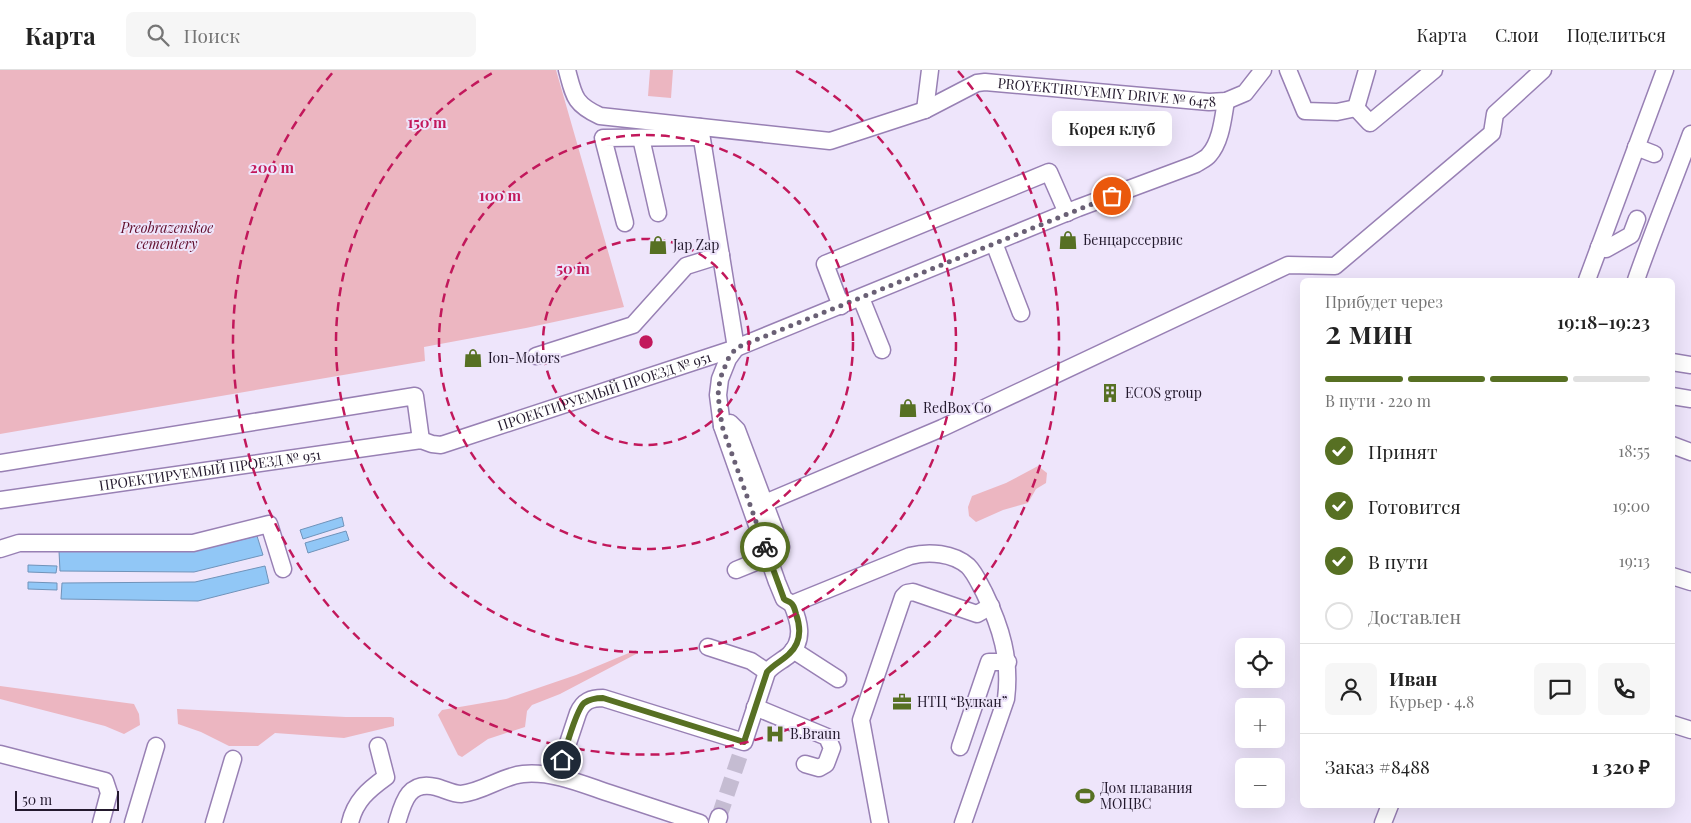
<!DOCTYPE html>
<html lang="ru">
<meta charset="utf-8">
<style>
:root{--surface:#fff;--page:#f6f6f6;--text:#222;--muted:#767676;--line:#e0e0e0;--accent:#577023}
body{margin:0;font-family:"Playfair Display",serif;background:var(--page);color:var(--text);height:100vh;display:flex;flex-direction:column;font-size:19px;white-space:nowrap}
*{box-sizing:border-box;margin:0}
p{font-size:16px;color:var(--muted)}
.icon{flex:none;width:28px;height:28px;fill:none;stroke:currentColor;stroke-width:2;stroke-linecap:round;stroke-linejoin:round}
.map{position:relative;flex:1;overflow:hidden}
.panel{position:absolute;left:1300px;top:208px;width:375px;height:530px;display:flex;flex-direction:column;background:var(--surface);border-radius:8px;box-shadow:0 5px 20px #0002}
.panel>*{flex:none}
.tools{position:absolute;left:1235px;top:568px;display:grid;gap:10px}
.tools a{display:grid;place-items:center;width:50px;height:50px;border-radius:8px;background:var(--surface);box-shadow:0 5px 20px #0002;font-size:25px}
.scale{position:absolute;left:15px;bottom:12px;width:104px;box-sizing:border-box;padding-left:5px;border:2px solid #23192d;border-top:0;font-size:14px;line-height:18px;white-space:nowrap;color:#23192d;-webkit-text-stroke:4px #eee5fb;paint-order:stroke}
.pin{position:absolute;display:grid;place-items:center;width:42px;height:42px;color:#fff;margin:-21px;border:2px solid #fff;border-radius:50%;box-shadow:0 1px 5px #0007}
.courier{position:absolute;display:grid;place-items:center;width:50px;height:50px;margin:-25px;border:4px solid #577023;border-radius:50%;background:#fff;color:#222;box-shadow:0 1px 6px #0007}
.bubble{position:absolute;height:35px;border-radius:8px;background:var(--surface);box-shadow:0 5px 20px #0002;font-size:16px;font-weight:600;line-height:35px;text-align:center}
.overview em{font-style:normal;font-weight:600}
.overview div{display:flex;flex-direction:column-reverse}
.overview{display:flex;align-items:center;justify-content:space-between;height:85px;padding:0 25px}
h1{font-size:32px;font-weight:600;line-height:38px}
.bar{display:grid;grid-template-columns:repeat(4,1fr);gap:8px 5px;align-content:center;height:60px;padding:0 25px}
.bar i{height:6px;border-radius:4px;background:var(--line)}
.bar .active{background:var(--accent)}
.bar p{grid-column:span 4}
.line{display:flex;align-items:center;gap:12px;padding:0 25px;border-top:1px solid var(--line)}
.line div{flex:1}
.round{display:grid;place-items:center;flex:none;width:52px;height:52px;border-radius:8px;background:var(--page)}
ol{padding:0 25px;list-style:none}
li{display:flex;align-items:center;gap:15px;height:55px}
li p{margin-inline-start:auto}
li .icon{padding:5px;border-radius:50%;background:var(--accent);color:#fff;stroke-width:4}
li:last-child{color:var(--muted)}
li i{width:28px;height:28px;border:2px solid var(--line);border-radius:50%}
header{display:flex;align-items:center;gap:30px;box-sizing:border-box;height:70px;padding:0 25px;background:var(--surface);border-bottom:1px solid var(--line)}
header strong{font-size:24px}
nav{display:flex;gap:28px;margin-inline-start:auto;font-size:18px}
.search{width:350px;height:45px;background:var(--page);display:flex;align-items:center;gap:12px;box-sizing:border-box;padding:0 18px;border-radius:8px;color:var(--muted);font-size:19px}
.map>svg:first-child{display:block}
.green{fill:#ecb6c1}
.water{fill:#91c7f6;stroke:#7093ba}
.lines{fill:none;stroke-linecap:round;stroke-linejoin:round}
.minor-tunnel{stroke:#c5bcd2;stroke-width:16;stroke-dasharray:16 8;stroke-linecap:butt}
.minor-casing{stroke:#9880b4;stroke-width:19}
.minor{stroke:#fff;stroke-width:16}
.done{stroke:#6a6075;stroke-width:5;stroke-dasharray:0 9}
.route{stroke:#577023;stroke-width:6}
.ring{fill:none;stroke:#c2185b;stroke-width:2.5;stroke-dasharray:9 6}
.labels{text-anchor:middle;stroke-width:4;stroke-linejoin:round;paint-order:stroke}
.street-label{font-size:14px;fill:#23192d;stroke:#eee5fb}
.park-label{font-size:14px;font-style:italic;fill:#610d2c;stroke:#eee5fb}
.poi-label{font-size:14px;fill:#23192d;stroke:#eee5fb;text-anchor:start}
.centre{fill:#c2185b;stroke:#eee5fb;stroke-width:2.5}
.ring-label{font-size:15px;text-anchor:middle;font-weight:bold;fill:#c2185b;stroke:#eee5fb;stroke-width:4;stroke-linejoin:round;paint-order:stroke}
</style>
<header>
<strong>Карта</strong>
<div class="search"><svg class="icon" aria-label="search" viewBox="0 0 24 24"><circle cx="10" cy="10" r="6"/><path d="M15 15l6 6"/></svg>Поиск</div>
<nav><a>Карта</a><a>Слои</a><a>Поделиться</a></nav>
</header>
<div class="map">
<svg width="1691" height="753" viewBox="0 0 1691 753">
<rect width="100%" height="100%" fill="#eee5fb"/>
<path class="green" d="M 0,0 L 556,0 L 624,237 L 526,258 L 424,277 L 425,291 L 0,364 Z
M 650,0 L 673,0 L 671,28 L 648,26 Z
M 1038,396 L 1047,403 L 1046,413 L 1036,419 L 1028,433 L 1003,440 L 976,452 L 969,446 L 968,437 L 972,426 L 1006,413 Z
M 636,580 L 638,583 L 560,624 L 532,635 L 527,641 L 525,657 L 488,669 L 462,687 L 458,685 L 438,645 L 442,640 L 506,629 L 576,605 Z
M 0,616 L 134,634 L 139,644 L 140,655 L 124,664 L 105,656 L 0,629 Z
M 177,639 L 346,647 L 391,647 L 394,648 L 394,656 L 344,668 L 275,663 L 258,676 L 229,676 L 201,662 L 178,654 Z"/>
<path class="water" d="M 342,447 L 344,456 L 303,469 L 300,460 Z
M 346,461 L 349,470 L 308,483 L 305,473 Z
M 257,466 L 263,485 L 194,502 L 60,501 L 59,481 L 193,481 Z
M 28,495 L 57,496 L 56,503 L 28,502 Z
M 265,496 L 269,513 L 198,531 L 61,529 L 62,513 L 195,512 Z
M 28,512 L 57,513 L 57,520 L 28,519 Z"/>
<g class="lines">
<path class="minor-tunnel" d="M 719,747 L 741,682"/>
<g class="minor-casing">
<g id="minor">
<path id="s1" d="M 567,0 C 574,26 574,34 600,46 L 830,71 L 925,40 L 977,13 L 985,12 L 1209,32 L 1226,31 L 1245,23 L 1263,0"/>
<path d="M 1288,0 L 1305,41 L 1337,42 L 1356,38 L 1367,0"/>
<path d="M 1356,38 L 1370,53 L 1434,0"/>
<path d="M 925,40 L 930,0"/>
<path d="M 700,57 L 736,278 L 728,289 L 720,309 L 718,325 L 722,356 L 777,512 L 784,529 L 792,534 L 910,486 C 929,481 953,483 968,496 C 975,503 979,513 984,522 C 1001,557 1011,589 1006,629 L 963,753"/>
<path d="M 641,68 L 658,143"/>
<path d="M 1636,77 L 1654,84"/>
<path d="M 625,153 L 603,68 L 701,67"/>
<path d="M 994,173 L 1021,243"/>
<path d="M 1599,177 L 1606,179 L 1631,165 L 1637,149"/>
<path d="M 1587,210 L 1665,0"/>
<path d="M 1636,210 C 1653,161 1673,113 1691,64"/>
<path d="M 861,228 L 882,280"/>
<path d="M 841,236 L 825,194 L 1049,102 L 1067,143"/>
<path d="M 536,286 L 633,255 L 686,196 L 721,185"/>
<path d="M 1672,292 L 1691,295"/>
<path d="M 1672,326 L 1691,329"/>
<path d="M 722,356 L 730,353 L 737,360 L 781,477"/>
<path d="M 1672,375 L 1691,382"/>
<path d="M 0,393 L 415,326 L 421,370"/>
<path id="s2" d="M 0,430 L 421,370 L 432,374 L 441,375 L 736,278 L 1078,138 L 1196,94 C 1200,91 1206,89 1209,85 C 1221,72 1223,48 1226,31"/>
<path d="M 765,433 L 942,358 L 1288,195 L 1335,196 L 1492,63 L 1495,44 L 1543,0"/>
<path d="M 0,479 L 19,473 L 193,473 L 269,454 L 283,499"/>
<path d="M 736,500 L 768,487"/>
<path d="M 1672,506 L 1691,512"/>
<path d="M 708,577 L 751,591 L 767,602"/>
<path d="M 793,580 L 838,609"/>
<path d="M 755,637 L 827,667 L 832,678 L 826,694 L 819,698 L 805,694"/>
<path d="M 1672,654 L 1691,660"/>
<path d="M 960,677 L 989,592 L 1008,592"/>
<path d="M 0,684 L 105,711 L 109,723 L 101,753"/>
<path d="M 557,706 L 578,643 C 583,631 591,628 603,628 L 744,672 L 767,602 C 774,594 782,591 789,585 C 805,570 799,551 792,534"/>
<path d="M 133,753 L 156,676"/>
<path d="M 214,753 L 233,689"/>
<path d="M 350,753 C 355,731 368,720 386,707 L 378,676"/>
<path d="M 397,753 C 403,733 408,710 436,717 C 444,719 453,724 461,724 C 483,722 502,706 523,704 C 552,701 582,714 609,723 C 639,733 669,743 700,753"/>
<path d="M 717,753 L 719,747"/>
<path d="M 880,753 L 861,650 L 903,527 L 907,523 L 913,522 L 977,544 L 991,536"/>
<path d="M 1383,753 L 1390,735"/>
</g>
</g>
<use href="#minor" class="minor"/>
</g>
<g class="lines">
<path class="done" d="M 765,477 L 722,356 L 718,325 L 720,309 L 728,289 L 736,278 L 1112,126"/>
<path class="route" d="M 562,690 C 566,678 576,640 584,633 C 590,629 596,628 603,628 L 744,672 L 767,602 C 774,594 782,591 789,584 C 801,573 801,558 796,544 C 795,540 794,535 791,533 C 789,531 786,531 784,529 L 765,477"/>
</g>
<g class="ring">
<circle cx="646" cy="272" r="103"/>
<circle cx="646" cy="272" r="207"/>
<path d="M796 1A310 310 0 1 1 496 1"/>
<path d="M958 1A413 413 0 1 1 334 1"/>
</g>
<defs>
<g id="shop-bare" transform="scale(1.5)"><path d="M-5-2.5h2.3a2.7 3.5 0 0 1 5.4 0H5L5.5 6h-11ZM-1.5-2.5h3a1.5 2.3 0 0 0-3 0Z" fill="#577023" stroke="#eee5fb" stroke-width="2.5" paint-order="stroke"/></g>
<g id="building-bare" transform="scale(1.5)"><path d="M-4-6H4V6H1V3H-1V6H-4ZM-2.5-4.3h1.7v1.8h-1.7ZM.8-4.3h1.7v1.8H.8ZM-2.5-1h1.7V.8h-1.7ZM.8-1h1.7V.8H.8Z" fill="#577023" stroke="#eee5fb" stroke-width="2.5" paint-order="stroke"/></g>
<g id="office-bare" transform="scale(1.5)"><path d="M-6-3h4V-5.5h4V-3h4V5H-6ZM-1-4.5V-3h2v-1.5ZM-6 0V1H6V0Z" fill="#577023" stroke="#eee5fb" stroke-width="2.5" paint-order="stroke"/></g>
<g id="hospital-bare" transform="scale(1.5)"><path d="M-5-5h3v3.5h4V-5h3V5h-3V1.5h-4V5h-3Z" fill="#577023" stroke="#eee5fb" stroke-width="2.5" paint-order="stroke"/></g>
<g id="stadium-bare" transform="scale(1.5)"><path d="M0-5a6.5 5 0 1 0 0 10a6.5 5 0 1 0 0-10ZM-3.5-1.8h7v3.6h-7Z" fill="#577023" stroke="#eee5fb" stroke-width="2.5" paint-order="stroke"/></g>
</defs>
<g fill-rule="evenodd">
<use href="#shop-bare" x="1068" y="170"/>
<use href="#shop-bare" x="658" y="175"/>
<use href="#shop-bare" x="473" y="288"/>
<use href="#building-bare" x="1110" y="323"/>
<use href="#shop-bare" x="908" y="338"/>
<use href="#office-bare" x="902" y="632"/>
<use href="#hospital-bare" x="775" y="664"/>
<use href="#stadium-bare" x="1085" y="726"/>
</g>
<g class="labels">
<g class="street-label">
<text dy="5" stroke="none"><textPath href="#s1" startOffset="580">PROYEKTIRUYEMIY DRIVE № 6478</textPath></text>
<text dy="5" stroke="none"><textPath href="#s2" startOffset="618">ПРОЕКТИРУЕМЫЙ ПРОЕЗД № 951</textPath></text>
<text dy="5" stroke="none"><textPath href="#s2" startOffset="212">ПРОЕКТИРУЕМЫЙ ПРОЕЗД № 951</textPath></text>
</g>
<g class="park-label">
<text x="167" y="163">Preobrazenskoe<tspan x="167" dy="16">cementery</tspan></text>
</g>
<g class="poi-label">
<text x="1083" y="175">Бенцарссервис</text>
<text x="673" y="180">Jap Zap</text>
<text x="488" y="293">Ion-Motors</text>
<text x="1125" y="328">ECOS group</text>
<text x="923" y="343">RedBox Co</text>
<text x="917" y="637">НТЦ “Вулкан”</text>
<text x="790" y="669">B.Braun</text>
<text x="1100" y="723">Дом плавания<tspan x="1100" dy="16">МОЦВС</tspan></text>
</g>
</g>
<circle cx="646" cy="272" r="8" class="centre"/>
<g class="ring-label">
<text x="427" y="58">150 m</text>
<text x="272" y="103">200 m</text>
<text x="500" y="131">100 m</text>
<text x="573" y="204">50 m</text>
</g>
</svg>
<div class="tools">
<a><svg class="icon" aria-label="locate" viewBox="0 0 24 24"><circle cx="12" cy="12" r="6"/><path d="M12 2v4M12 18v4M2 12h4M18 12h4"/></svg></a>
<a>+</a>
<a>−</a>
</div>
<div class="scale">50 m</div>
<div class="pin" style="left:1112px;top:126px;background:#ea580c"><svg class="icon" aria-label="bag" viewBox="0 0 24 24"><path d="M5 8h14l-1 12H6zM9 8a3 3 0 0 1 6 0"/></svg></div>
<div class="pin" style="left:562px;top:690px;background:#1f2937"><svg class="icon" aria-label="home" viewBox="0 0 24 24"><path d="M3 11l9-7 9 7M6 9v11h12V9"/></svg></div>
<div class="courier" style="left:765px;top:477px"><svg class="icon" aria-label="bike" viewBox="0 0 24 24"><circle cx="6" cy="16" r="4"/><circle cx="18" cy="16" r="4"/><path d="M6 16l4-8h5l3 8M10 8l3 8H6M13 5h3"/></svg></div>
<div class="bubble" style="left:1052px;top:41px;width:120px">Корея клуб</div>
<section class="panel">
<div class="overview"><div><h1>2 мин</h1><p>Прибудет через</p></div><em>19:18–19:23</em></div>
<div class="bar"><i class="active"></i><i class="active"></i><i class="active"></i><i></i><p>В пути · 220 m</p></div>
<ol>
<li><svg class="icon" aria-label="check" viewBox="0 0 24 24"><path d="M5 12l5 5 9-10"/></svg>Принят<p>18:55</p></li>
<li><svg class="icon" aria-label="check" viewBox="0 0 24 24"><path d="M5 12l5 5 9-10"/></svg>Готовится<p>19:00</p></li>
<li><svg class="icon" aria-label="check" viewBox="0 0 24 24"><path d="M5 12l5 5 9-10"/></svg>В пути<p>19:13</p></li>
<li><i></i>Доставлен</li>
</ol>
<div class="line" style="height:90px"><a class="round"><svg class="icon" aria-label="person" viewBox="0 0 24 24"><circle cx="12" cy="8" r="4"/><path d="M4 21q1-7 8-7t8 7"/></svg></a><div><b>Иван</b><p>Курьер · 4.8</p></div><a class="round"><svg class="icon" aria-label="chat" viewBox="0 0 24 24"><path d="M4 5h16v11H9l-5 4z"/></svg></a><a class="round"><svg class="icon" aria-label="phone" viewBox="0 0 24 24"><path d="M5 4h4l2 5-3 2q2 4 5 5l2-3 5 2v4C11 20 4 13 5 4z"/></svg></a></div>
<div class="line" style="height:65px"><div>Заказ #8488</div><b>1 320 ₽</b></div>
</section>
</div>
